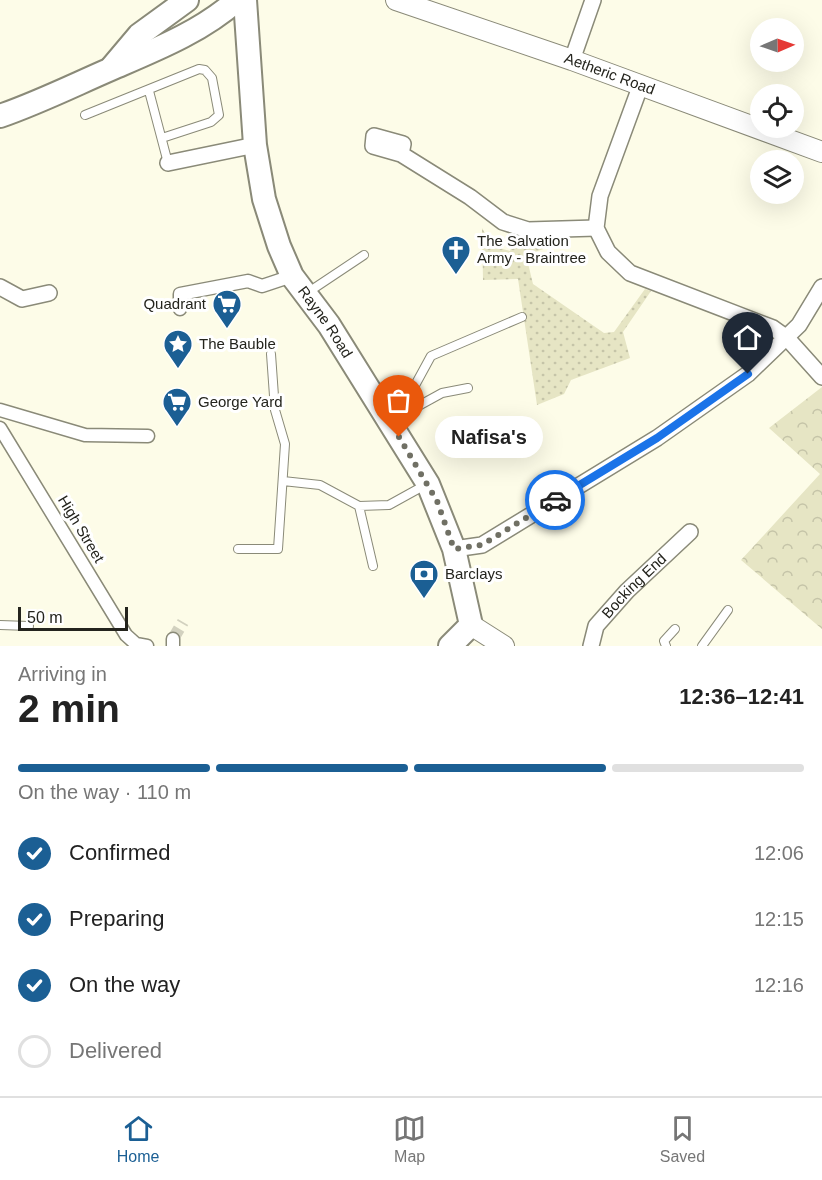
<!DOCTYPE html>
<meta charset="utf-8">
<style>
:root{--surface:#fff;--page:#f2f2f2;--text:#222;--muted:#767676;--line:#e0e0e0;--accent:#1b5f94}
body{margin:0;font-family:Arial,sans-serif;background:var(--page);color:var(--text);height:100vh;display:flex;flex-direction:column;font-size:22px;white-space:nowrap}
*{box-sizing:border-box;margin:0}
p{font-size:20px;color:var(--muted)}
.icon{flex:none;width:33px;height:33px;fill:none;stroke:currentColor;stroke-width:2;stroke-linecap:round;stroke-linejoin:round}
.map{position:relative;height:646px;overflow:hidden}
.details{display:flex;flex-direction:column;background:var(--surface);flex:1}
.details>*{flex:none}
.needle{width:39px;rotate:88deg}
.tools{position:absolute;left:750px;top:18px;display:grid;gap:12px}
.tools a{display:grid;place-items:center;width:54px;height:54px;border-radius:50%;background:var(--surface);box-shadow:0 6px 24px #0002;font-size:30px}
.scale{position:absolute;left:18px;bottom:15px;width:110px;box-sizing:border-box;padding-left:6px;border:3px solid #24241d;border-top:0;font-size:16px;line-height:21px;white-space:nowrap;color:#24241d;-webkit-text-stroke:4px #fff;paint-order:stroke}
.pin{position:absolute;display:grid;place-items:center;width:51px;height:51px;color:#fff;margin:-62px -26px;border-radius:50% 50% 50% 0;rotate:-45deg;box-shadow:0 0 6px #0007}
.pin .icon{rotate:45deg}
.courier{position:absolute;display:grid;place-items:center;width:60px;height:60px;margin:-30px;border:4px solid #1a73e8;border-radius:50%;background:#fff;color:#222;box-shadow:0 2px 8px #0007}
.bubble{position:absolute;height:42px;border-radius:21px;background:var(--surface);box-shadow:0 6px 24px #0002;font-size:20px;font-weight:600;line-height:42px;text-align:center}
.overview em{font-style:normal;font-weight:600}
.overview div{display:flex;flex-direction:column-reverse}
.overview{display:flex;align-items:center;justify-content:space-between;height:102px;padding:0 18px}
h1{font-size:39px;font-weight:600;line-height:45px}
.bar{display:grid;grid-template-columns:repeat(4,1fr);gap:9px 6px;align-content:center;height:72px;padding:0 18px}
.bar i{height:8px;border-radius:4px;background:var(--line)}
.bar .current{background:var(--accent)}
.bar p{grid-column:span 4}
ol{padding:0 18px;list-style:none}
li{display:flex;align-items:center;gap:18px;height:66px}
li p{margin-inline-start:auto}
li .icon{padding:6px;border-radius:50%;background:var(--accent);color:#fff;stroke-width:4}
li:last-child{color:var(--muted)}
li i{width:33px;height:33px;border:3px solid var(--line);border-radius:50%}
.dock{display:flex;justify-content:space-around;align-items:center;height:84px;border-top:2px solid var(--line);background:var(--surface);font-size:16px;color:var(--muted)}
.dock a{display:grid;justify-items:center;gap:3px}
.dock .current{color:var(--accent)}
.map>svg:first-child{display:block}
.grass{fill:url(#grass-dots)}
.park{fill:url(#park-crowns)}
.lines{fill:none;stroke-linecap:round;stroke-linejoin:round}
.pedestrian-tunnel{stroke:#d2d1bf;stroke-width:12;stroke-dasharray:12 6;stroke-linecap:butt}
.service-casing{stroke:#8a8a78;stroke-width:10}
.pedestrian-casing{stroke:#8a8a78;stroke-width:15}
.minor-casing{stroke:#8a8a78;stroke-width:18}
.tertiary-casing{stroke:#8a8a78;stroke-width:22}
.secondary-casing{stroke:#8a8a78;stroke-width:26}
.service{stroke:#fff;stroke-width:8}
.pedestrian{stroke:#fff;stroke-width:12}
.minor{stroke:#fff;stroke-width:15}
.tertiary{stroke:#fff;stroke-width:20}
.secondary{stroke:#fff;stroke-width:22}
.done{stroke:#707064;stroke-width:6;stroke-dasharray:0 10.8}
.route{stroke:#1a73e8;stroke-width:8}
.labels{text-anchor:middle;stroke-width:6;stroke-linejoin:round;paint-order:stroke}
.street-label{font-size:15px;fill:#24241d;stroke:#fff}
.poi-label{font-size:15px;fill:#24241d;stroke:#fff;text-anchor:start}
</style>
<div class="map">
<svg width="822" height="646" viewBox="0 0 822 646">
<defs>
<pattern id="grass-dots" width="8" height="8" patternUnits="userSpaceOnUse" patternTransform="scale(1.5)"><rect width="8" height="8" fill="#e6e5c4"/><path d="M2 2h.1M6 6h.1" fill="none" stroke="#c5c4a8" stroke-width="1.8" stroke-linecap="round"/></pattern>
<pattern id="park-crowns" width="20" height="18" patternUnits="userSpaceOnUse" patternTransform="scale(1.5)"><rect width="20" height="18" fill="#e6e5c4"/><path d="M2 6a3 3 0 1 1 6 0M12 15a3 3 0 1 1 6 0" fill="none" stroke="#c5c4a8"/></pattern>
</defs>
<rect width="100%" height="100%" fill="#fdfce8"/>
<path class="grass" d="M 482,228 L 492,246 L 510,251 L 513,243 L 563,236 L 564,242 L 526,255 L 533,284 L 604,333 L 614,332 L 645,289 L 651,291 L 623,332 L 630,358 L 571,380 L 564,394 L 537,405 L 518,279 L 483,280 Z"/>
<path class="park" d="M 822,387 L 822,629 L 741,560 L 820,474 L 769,428 Z"/>
<g class="lines">
<path class="pedestrian-tunnel" d="M 173,639 L 183,622"/>
<g class="service-casing">
<path id="service" d="M 149,91 L 168,163
M 85,115 L 199,69 L 205,70 L 212,78 L 219,115 L 211,122 L 162,138
M 307,293 L 364,255
M 385,412 L 407,400 L 431,356 L 522,317
M 391,421 L 442,393 L 468,388
M 283,481 L 320,485 L 359,506 L 389,505 L 427,484
M 359,506 L 373,566
M 238,549 L 278,549 L 285,444 L 275,410 L 271,354
M 0,625 L 29,626
M 666,646 L 664,641 L 675,629
M 702,646 L 728,610"/>
</g>
<g class="pedestrian-casing">
<path id="pedestrian" d="M 180,309 L 180,294 L 248,281 L 262,286 L 292,276
M 0,410 L 85,435 L 148,436
M 0,428 L 126,635 L 136,644 L 147,646
M 173,646 L 173,639"/>
</g>
<g class="minor-casing">
<g id="minor">
<path d="M 572,60 L 593,0"/>
<path d="M 640,87 L 600,196 L 596,228 L 608,252 L 630,273 L 773,328 L 787,338 L 822,377"/>
<path d="M 401,154 L 403,144 L 374,136 L 373,146 L 401,154 L 470,197 L 503,222 L 528,230 L 596,228"/>
<path d="M 168,163 L 255,145"/>
<path d="M 0,287 L 22,299 L 49,293"/>
<path d="M 454,549 L 482,545 L 657,438 L 748,374 L 799,325 L 822,287"/>
<path id="s1" d="M 591,646 L 596,626 L 627,591 L 690,532"/>
</g>
</g>
<g class="tertiary-casing">
<g id="tertiary">
<path id="s2" d="M 396,0 L 572,60 L 822,152"/>
<path d="M 471,625 L 504,646"/>
</g>
</g>
<g class="secondary-casing">
<g id="secondary">
<path id="s3" d="M 245,0 L 255,145 L 264,199 L 279,246 L 292,276 L 329,325 L 428,484 L 454,549 L 471,625 L 450,646"/>
<path d="M 112,67 L 139,35 L 187,0"/>
<path d="M 0,116 C 38,103 74,85 111,69 C 155,50 201,32 237,0"/>
</g>
</g>
<use href="#service" class="service"/>
<use href="#pedestrian" class="pedestrian"/>
<use href="#minor" class="minor"/>
<use href="#tertiary" class="tertiary"/>
<use href="#secondary" class="secondary"/>
</g>
<g class="lines">
<path class="done" d="M 399,437 L 437,501 L 454,549 L 482,545 L 555,500"/>
<path class="route" d="M 555,500 L 657,438 L 748,374"/>
</g>
<defs>
<g id="church-pin" transform="scale(1.5)"><path d="M0 17L-7.5 6A9.5 9.5 0 1 1 7.5 6Z" fill="#1b5f94" stroke="#fff"/><path d="M-1.2-6h2.4v3.5h3.3v2.4h-3.3V6h-2.4V-.1h-3.3v-2.4h3.3Z" fill="#fff"/></g>
<g id="supermarket-pin" transform="scale(1.5)"><path d="M0 17L-7.5 6A9.5 9.5 0 1 1 7.5 6Z" fill="#1b5f94" stroke="#fff"/><path d="M-6-5.5h2.5l.6 2H6L4.5 2H-2.5L-4.4-4H-6ZM-1.5 3.2a1.3 1.3 0 1 0 .1 0ZM3 3.2a1.3 1.3 0 1 0 .1 0Z" fill="#fff"/></g>
<g id="sight-pin" transform="scale(1.5)"><path d="M0 17L-7.5 6A9.5 9.5 0 1 1 7.5 6Z" fill="#1b5f94" stroke="#fff"/><path d="M0-6L1.8-2.2L6-1.7L2.9 1.2L3.7 5.4L0 3.3L-3.7 5.4L-2.9 1.2L-6-1.7L-1.8-2.2Z" fill="#fff"/></g>
<g id="bank-pin" transform="scale(1.5)"><path d="M0 17L-7.5 6A9.5 9.5 0 1 1 7.5 6Z" fill="#1b5f94" stroke="#fff"/><path d="M-6-4H6V4H-6ZM0-2.3a2.3 2.3 0 1 0 0 4.6a2.3 2.3 0 1 0 0-4.6Z" fill="#fff"/></g>
</defs>
<g fill-rule="evenodd">
<use href="#church-pin" x="456" y="250"/>
<use href="#supermarket-pin" x="227" y="304"/>
<use href="#sight-pin" x="178" y="344"/>
<use href="#supermarket-pin" x="177" y="402"/>
<use href="#bank-pin" x="424" y="574"/>
</g>
<g class="labels">
<g class="street-label">
<text dy="5" stroke="none"><textPath href="#s2" startOffset="226">Aetheric Road</textPath></text>
<text dy="5" stroke="none"><textPath href="#s3" startOffset="339">Rayne Road</textPath></text>
<text transform="translate(81 529) rotate(59)" y="5">High Street</text>
<text dy="5" stroke="none"><textPath href="#s1" startOffset="76">Bocking End</textPath></text>
</g>
<g class="poi-label">
<text x="477" y="246">The Salvation<tspan x="477" dy="17">Army - Braintree</tspan></text>
<text x="206" y="309" text-anchor="end">Quadrant</text>
<text x="199" y="349">The Bauble</text>
<text x="198" y="407">George Yard</text>
<text x="445" y="579">Barclays</text>
</g>
</g>
</svg>
<div class="tools">
<a><svg class="needle" viewBox="-14 -14 28 28"><path d="M0-13l5 13h-10z" fill="#e53935"/><path d="M0 13l5-13h-10z" fill="#767676"/></svg></a>
<a><svg class="icon" aria-label="locate" viewBox="0 0 24 24"><circle cx="12" cy="12" r="6"/><path d="M12 2v4M12 18v4M2 12h4M18 12h4"/></svg></a>
<a><svg class="icon" aria-label="layers" viewBox="0 0 24 24"><path d="M12 4l9 5-9 5-9-5zM3 14l9 5 9-5"/></svg></a>
</div>
<div class="scale">50 m</div>
<div class="pin" style="left:399px;top:437px;background:#ea580c"><svg class="icon" aria-label="bag" viewBox="0 0 24 24"><path d="M5 8h14l-1 12H6zM9 8a3 3 0 0 1 6 0"/></svg></div>
<div class="pin" style="left:748px;top:374px;background:#1f2937"><svg class="icon" aria-label="home" viewBox="0 0 24 24"><path d="M3 11l9-7 9 7M6 9v11h12V9"/></svg></div>
<div class="courier" style="left:555px;top:500px"><svg class="icon" aria-label="car" viewBox="0 0 24 24"><path d="M5 17H2v-5l4-1 3-4h7l3 4 3 1v5h-3M9 17h6M6 11h13"/><circle cx="7" cy="17" r="2"/><circle cx="17" cy="17" r="2"/></svg></div>
<div class="bubble" style="left:435px;top:416px;width:108px">Nafisa's</div>
</div>
<section class="details">
<div class="overview"><div><h1>2 min</h1><p>Arriving in</p></div><em>12:36–12:41</em></div>
<div class="bar"><i class="current"></i><i class="current"></i><i class="current"></i><i></i><p>On the way · 110 m</p></div>
<ol>
<li><svg class="icon" aria-label="check" viewBox="0 0 24 24"><path d="M5 12l5 5 9-10"/></svg>Confirmed<p>12:06</p></li>
<li><svg class="icon" aria-label="check" viewBox="0 0 24 24"><path d="M5 12l5 5 9-10"/></svg>Preparing<p>12:15</p></li>
<li><svg class="icon" aria-label="check" viewBox="0 0 24 24"><path d="M5 12l5 5 9-10"/></svg>On the way<p>12:16</p></li>
<li><i></i>Delivered</li>
</ol>
</section>
<nav class="dock">
<a class="current"><svg class="icon" aria-label="home" viewBox="0 0 24 24"><path d="M3 11l9-7 9 7M6 9v11h12V9"/></svg>Home</a>
<a><svg class="icon" aria-label="map" viewBox="0 0 24 24"><path d="M3 6l6-2 6 2 6-2v14l-6 2-6-2-6 2zM9 4v14M15 6v14"/></svg>Map</a>
<a><svg class="icon" aria-label="saved" viewBox="0 0 24 24"><path d="M7 4h10v16l-5-4-5 4z"/></svg>Saved</a>
</nav>
